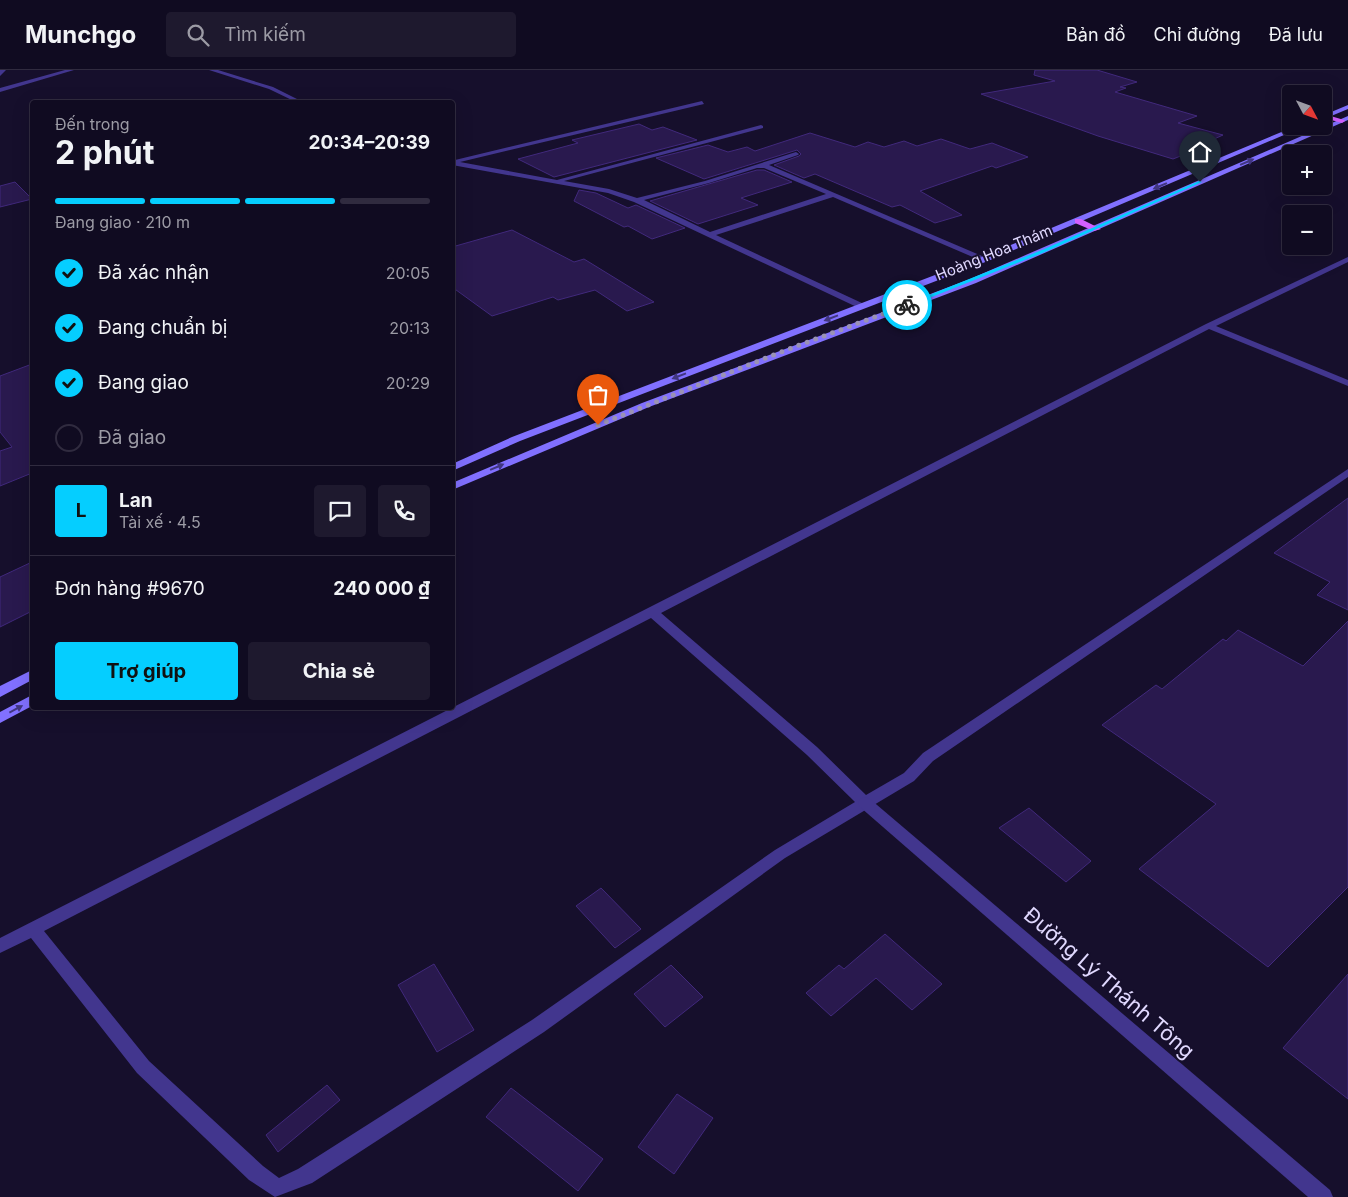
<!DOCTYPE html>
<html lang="vi">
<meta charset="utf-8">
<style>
:root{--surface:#100b21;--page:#1e192e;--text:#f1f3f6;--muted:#9c9ba5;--line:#302b3f;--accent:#05ceff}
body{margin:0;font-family:Inter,sans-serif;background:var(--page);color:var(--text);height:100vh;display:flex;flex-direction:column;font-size:19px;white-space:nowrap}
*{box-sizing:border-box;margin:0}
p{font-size:16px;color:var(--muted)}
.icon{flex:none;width:28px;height:28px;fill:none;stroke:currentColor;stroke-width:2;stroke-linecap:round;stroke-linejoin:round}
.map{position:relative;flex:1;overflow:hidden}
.panel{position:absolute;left:30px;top:30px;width:425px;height:610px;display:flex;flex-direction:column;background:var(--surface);border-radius:5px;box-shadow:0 5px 20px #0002,0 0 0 1px var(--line)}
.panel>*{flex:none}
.needle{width:32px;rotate:131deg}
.fabs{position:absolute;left:1282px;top:15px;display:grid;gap:10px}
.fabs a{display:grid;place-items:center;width:50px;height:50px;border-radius:5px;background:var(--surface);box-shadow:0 5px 20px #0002,0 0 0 1px var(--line);font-size:25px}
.pin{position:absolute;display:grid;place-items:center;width:42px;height:42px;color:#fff;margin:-51px -21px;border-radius:50% 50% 50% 0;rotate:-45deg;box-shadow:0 0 5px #0007}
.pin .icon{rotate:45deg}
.courier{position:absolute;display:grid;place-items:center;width:50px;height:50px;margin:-25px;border:4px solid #05ceff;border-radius:50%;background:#fff;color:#222;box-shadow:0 1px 6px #0007}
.summary em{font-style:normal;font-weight:700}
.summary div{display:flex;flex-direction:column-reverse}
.summary{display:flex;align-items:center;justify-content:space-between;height:85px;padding:0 25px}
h1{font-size:32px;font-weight:700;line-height:38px}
.bar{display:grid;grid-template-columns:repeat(4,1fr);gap:8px 5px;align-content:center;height:60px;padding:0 25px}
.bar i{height:6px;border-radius:4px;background:var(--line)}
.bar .on{background:var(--accent)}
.bar p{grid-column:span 4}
.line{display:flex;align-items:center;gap:12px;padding:0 25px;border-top:1px solid var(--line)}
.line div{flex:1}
.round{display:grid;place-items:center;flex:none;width:52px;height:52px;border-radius:5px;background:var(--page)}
ol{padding:0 25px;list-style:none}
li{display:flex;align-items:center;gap:15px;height:55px}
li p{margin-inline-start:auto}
li .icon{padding:5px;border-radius:50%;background:var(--accent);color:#111;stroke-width:4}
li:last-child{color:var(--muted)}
li i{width:28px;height:28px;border:2px solid var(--line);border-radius:50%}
.primary-button{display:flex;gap:10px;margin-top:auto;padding:10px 25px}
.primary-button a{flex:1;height:58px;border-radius:5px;background:var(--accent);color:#111;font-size:20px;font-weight:700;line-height:58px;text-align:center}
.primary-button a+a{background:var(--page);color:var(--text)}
header{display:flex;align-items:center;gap:30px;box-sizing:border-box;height:70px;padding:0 25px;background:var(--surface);border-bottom:1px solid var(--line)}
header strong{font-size:24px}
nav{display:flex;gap:28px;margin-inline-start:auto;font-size:18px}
.search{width:350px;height:45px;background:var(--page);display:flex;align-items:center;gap:12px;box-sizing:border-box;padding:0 18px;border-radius:5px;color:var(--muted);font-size:19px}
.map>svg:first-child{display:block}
.building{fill:#29194e;stroke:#41297c}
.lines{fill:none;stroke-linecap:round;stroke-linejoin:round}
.minor{fill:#42368e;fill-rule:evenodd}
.tertiary{fill:#42368e;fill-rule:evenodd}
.secondary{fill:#8170ff;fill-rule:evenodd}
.primary{fill:#d360ff;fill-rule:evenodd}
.oneway{fill:#413680}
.route{fill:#05ceff}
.done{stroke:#9a92b5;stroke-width:5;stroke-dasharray:0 9}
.labels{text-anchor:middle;stroke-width:4;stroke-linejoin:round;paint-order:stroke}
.far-street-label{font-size:15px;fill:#e1d9ff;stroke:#160f2c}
.near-street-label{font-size:21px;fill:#e1d9ff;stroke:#160f2c}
</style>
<header>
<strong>Munchgo</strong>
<div class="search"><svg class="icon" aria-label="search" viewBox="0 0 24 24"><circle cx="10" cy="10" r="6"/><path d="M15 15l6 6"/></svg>Tìm kiếm</div>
<nav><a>Bản đồ</a><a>Chỉ đường</a><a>Đã lưu</a></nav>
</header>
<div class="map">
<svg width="1348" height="1127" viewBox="0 0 1348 1127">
<rect width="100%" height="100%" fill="#160f2c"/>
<path class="building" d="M 1035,0 L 1097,0 L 1137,12 L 1120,17 L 1126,18 L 1115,22 L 1197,46 L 1178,53 L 1223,65 L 1201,75 L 1206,76 L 1173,89 L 1098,66 L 981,24 L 1055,11 L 1034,5 Z
M 639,54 L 652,60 L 663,57 L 697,70 L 554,107 L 518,89 L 578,73 L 572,70 Z
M 810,63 L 855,77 L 868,72 L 884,77 L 904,71 L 917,76 L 941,69 L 970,79 L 992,73 L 1028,87 L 996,98 L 992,96 L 920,121 L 962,145 L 935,153 L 900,135 L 892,137 L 815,104 L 804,108 L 774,95 L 799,86 L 801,84 L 797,80 L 704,109 L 656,88 L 708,75 L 728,82 L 747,77 L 755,81 Z
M 757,100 L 764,100 L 792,112 L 741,128 L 758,135 L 698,154 L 650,131 Z
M 15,112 L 32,129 L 0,137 L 0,116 Z
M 579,120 L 596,123 L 628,138 L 636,135 L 685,158 L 652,169 L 628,156 L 624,157 L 574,131 Z
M 512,160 L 574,192 L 584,189 L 654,232 L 627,241 L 595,220 L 558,230 L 553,227 L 492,246 L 452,217 L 452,177 Z
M 32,294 L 32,404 L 32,403 L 0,416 L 0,381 L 12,377 L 0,362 L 0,306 Z
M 1348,428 L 1348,540 L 1317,525 L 1330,512 L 1274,483 Z
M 32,492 L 32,541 L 0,557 L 0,507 Z
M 1348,551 L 1348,817 L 1268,897 L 1139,799 L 1216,734 L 1102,655 L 1156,615 L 1162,619 L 1223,569 L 1226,571 L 1238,560 L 1303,596 Z
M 1029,738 L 1091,791 L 1066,812 L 999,758 Z
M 601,818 L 641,859 L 615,878 L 576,836 Z
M 885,864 L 942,914 L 912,940 L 876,908 L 831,946 L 806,923 L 839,895 L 844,899 Z
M 434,894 L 474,960 L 437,982 L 398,915 Z
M 671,895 L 703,927 L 665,957 L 634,924 Z
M 1348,904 L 1348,1029 L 1283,978 Z
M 327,1015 L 340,1030 L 278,1082 L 266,1065 Z
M 511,1018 L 603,1089 L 578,1121 L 486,1047 Z
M 677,1024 L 713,1048 L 674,1104 L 638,1077 Z"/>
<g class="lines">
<path class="minor" d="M 0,0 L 6,0 L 0,6 Z
M 65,0 L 74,0 L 0,22 L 0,18 Z
M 209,0 L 218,0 L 273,17 L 303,32 L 296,32 L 269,19 Z
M 702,31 L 704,34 L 460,92 L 557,110 L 761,55 L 763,56 L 763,58 L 564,111 L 609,119 L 637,128 L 705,111 L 796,82 L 799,84 L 798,85 L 769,95 L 989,189 L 982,191 L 833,127 L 716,165 L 864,234 L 865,236 L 861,239 L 634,132 L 608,123 L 452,95 L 455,90 ZM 757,98 L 764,98 L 826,124 L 710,162 L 644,130 L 709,113 Z
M 1348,187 L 1348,192 L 1216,256 L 1348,310 L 1348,316 L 1209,259 L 661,543 L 817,677 L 866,725 L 904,703 L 923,683 L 1348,399 L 1348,407 L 933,691 L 914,711 L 785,788 L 544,962 L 312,1113 L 275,1127 L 249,1110 L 137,1003 L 31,868 L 0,883 L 0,868 L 1206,254 ZM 651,548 L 807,685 L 855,732 L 775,780 L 532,950 L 298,1099 L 279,1108 L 263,1096 L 149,991 L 44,861 Z"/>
<path class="tertiary" d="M 865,727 L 870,729 L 1330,1120 L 1333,1127 L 1308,1127 L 860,737 L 858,733 L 860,729 Z"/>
<path class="secondary" d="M 1348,35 L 1348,39 L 1324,49 L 1324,45 Z
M 1348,46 L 1348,50 L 976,213 L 649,337 L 452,420 L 452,413 L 642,333 L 970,209 Z
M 1296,56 L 1305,56 L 988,191 L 520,371 L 452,401 L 452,394 L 512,367 L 982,187 Z
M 32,600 L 32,610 L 0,627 L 0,616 Z
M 32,625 L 32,636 L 0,653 L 0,642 Z"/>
<path class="primary" d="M 1324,44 L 1344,50 L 1345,51 L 1342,53 L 1324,48 Z
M 1075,149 L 1081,149 L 1101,159 L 1094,161 L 1075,153 Z"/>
</g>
<defs><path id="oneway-solid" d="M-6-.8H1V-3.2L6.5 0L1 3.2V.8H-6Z" transform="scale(1.25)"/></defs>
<g class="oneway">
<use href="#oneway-solid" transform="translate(1247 92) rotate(-23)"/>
<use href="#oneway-solid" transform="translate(1160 116) rotate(157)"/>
<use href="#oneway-solid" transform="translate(831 248) rotate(159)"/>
<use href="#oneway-solid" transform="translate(679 306) rotate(159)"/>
<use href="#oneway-solid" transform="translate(497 397) rotate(-23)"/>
<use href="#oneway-solid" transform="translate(16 639) rotate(-28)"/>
</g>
<path class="route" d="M 1199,111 L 1202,112 L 1045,182 L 909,236 L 904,235 L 1042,180 Z"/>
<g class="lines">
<path class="done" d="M 598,355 L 781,282 L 907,235"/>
</g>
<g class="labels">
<g class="far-street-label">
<text transform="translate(994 183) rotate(-22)" y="5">Hoàng Hoa Thám</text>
</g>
<g class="near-street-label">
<text transform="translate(1109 913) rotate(41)" y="7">Đường Lý Thánh Tông</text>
</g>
</g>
</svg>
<div class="fabs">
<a><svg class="needle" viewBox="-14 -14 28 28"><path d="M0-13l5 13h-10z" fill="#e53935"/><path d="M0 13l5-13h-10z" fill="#9c9ba5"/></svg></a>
<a>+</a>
<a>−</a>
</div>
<div class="pin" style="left:598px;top:355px;background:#ea580c"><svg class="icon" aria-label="bag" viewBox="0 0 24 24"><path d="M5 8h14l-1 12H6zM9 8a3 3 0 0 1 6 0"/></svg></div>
<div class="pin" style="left:1200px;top:112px;background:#1f2937"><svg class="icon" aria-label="home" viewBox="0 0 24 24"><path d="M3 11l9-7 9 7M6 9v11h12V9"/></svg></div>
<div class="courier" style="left:907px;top:235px"><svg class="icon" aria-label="bike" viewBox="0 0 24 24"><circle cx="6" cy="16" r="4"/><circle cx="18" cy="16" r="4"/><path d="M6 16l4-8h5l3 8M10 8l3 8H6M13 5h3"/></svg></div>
<section class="panel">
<div class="summary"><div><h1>2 phút</h1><p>Đến trong</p></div><em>20:34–20:39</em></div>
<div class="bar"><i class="on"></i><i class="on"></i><i class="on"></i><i></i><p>Đang giao · 210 m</p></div>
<ol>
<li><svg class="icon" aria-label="check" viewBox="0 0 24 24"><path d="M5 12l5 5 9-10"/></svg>Đã xác nhận<p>20:05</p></li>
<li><svg class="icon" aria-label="check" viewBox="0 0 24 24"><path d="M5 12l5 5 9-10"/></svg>Đang chuẩn bị<p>20:13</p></li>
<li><svg class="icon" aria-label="check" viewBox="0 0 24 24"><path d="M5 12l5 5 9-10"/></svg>Đang giao<p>20:29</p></li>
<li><i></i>Đã giao</li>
</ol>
<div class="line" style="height:90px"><b class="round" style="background:var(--accent);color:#111">L</b><div><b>Lan</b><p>Tài xế · 4.5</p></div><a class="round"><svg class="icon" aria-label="chat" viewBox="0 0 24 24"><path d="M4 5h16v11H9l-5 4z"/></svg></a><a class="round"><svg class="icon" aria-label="phone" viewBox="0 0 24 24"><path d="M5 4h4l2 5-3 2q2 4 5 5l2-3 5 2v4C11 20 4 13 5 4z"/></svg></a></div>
<div class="line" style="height:65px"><div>Đơn hàng #9670</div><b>240 000 ₫</b></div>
<div class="primary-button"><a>Trợ giúp</a><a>Chia sẻ</a></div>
</section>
</div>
